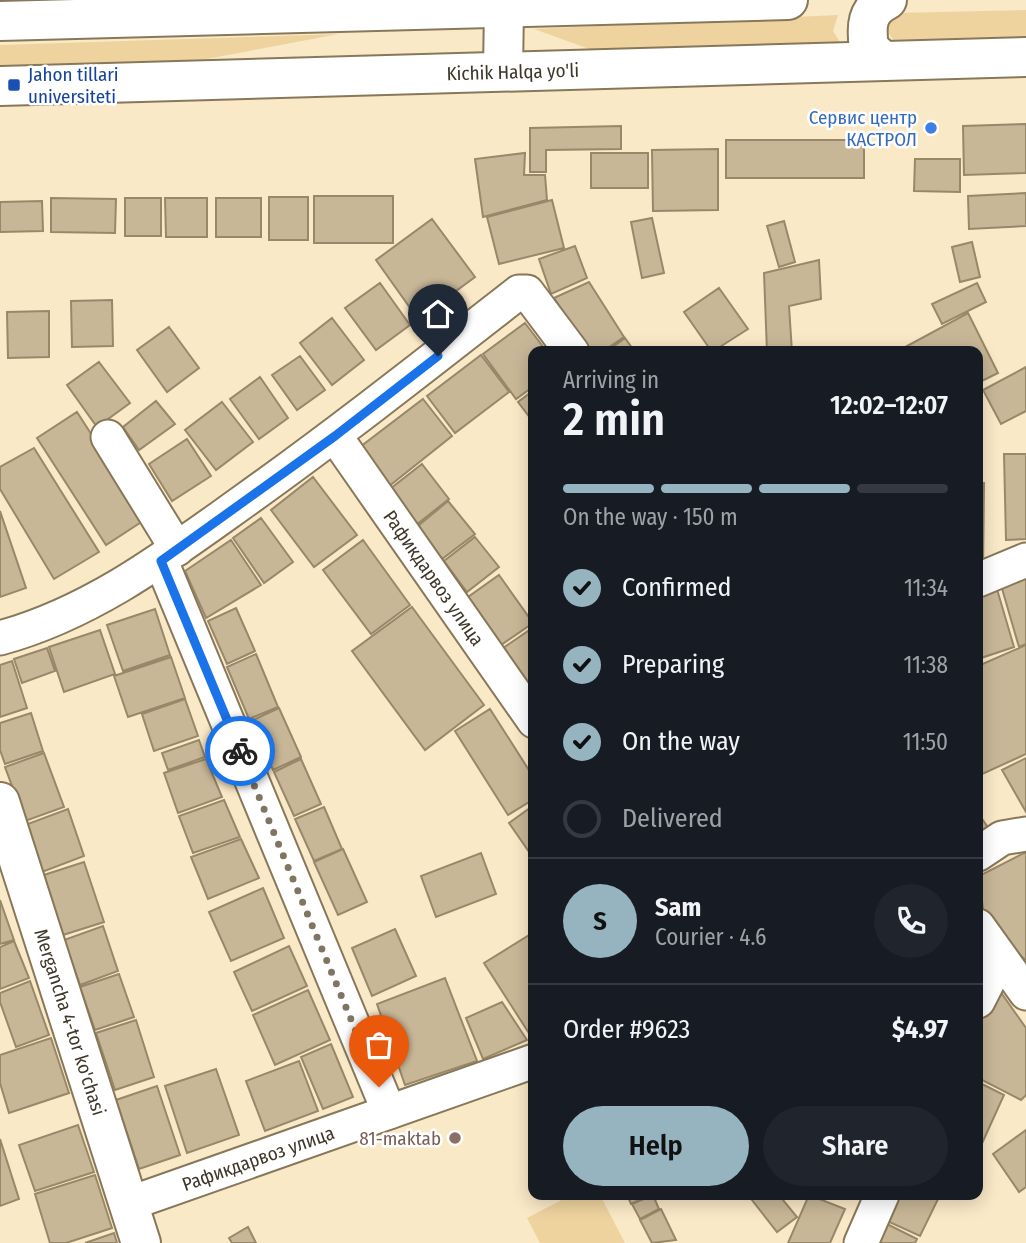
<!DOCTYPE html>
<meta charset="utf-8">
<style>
:root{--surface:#171b24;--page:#20242c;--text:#f1f3f6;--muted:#9ea1a6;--line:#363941;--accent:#96b4bf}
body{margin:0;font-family:"Fira Sans Condensed",sans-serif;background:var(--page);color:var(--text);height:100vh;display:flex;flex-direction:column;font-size:26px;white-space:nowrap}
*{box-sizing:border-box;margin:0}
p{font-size:23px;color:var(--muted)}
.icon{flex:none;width:38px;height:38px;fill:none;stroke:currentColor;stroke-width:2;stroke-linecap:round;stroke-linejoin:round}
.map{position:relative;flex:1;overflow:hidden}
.side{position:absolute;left:528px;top:346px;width:455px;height:854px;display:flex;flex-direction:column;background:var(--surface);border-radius:14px;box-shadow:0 4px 18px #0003}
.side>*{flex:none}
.pin{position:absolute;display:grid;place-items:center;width:60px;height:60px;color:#fff;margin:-72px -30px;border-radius:50% 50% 50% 0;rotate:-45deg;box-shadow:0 0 7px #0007}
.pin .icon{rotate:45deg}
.courier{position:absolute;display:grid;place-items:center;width:70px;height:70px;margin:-35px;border:5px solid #1a73e8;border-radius:50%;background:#fff;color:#222;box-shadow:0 2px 9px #0007}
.head em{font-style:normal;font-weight:600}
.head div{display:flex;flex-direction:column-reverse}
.head{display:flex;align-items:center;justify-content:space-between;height:119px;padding:0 35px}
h1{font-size:46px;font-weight:600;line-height:52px}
.bar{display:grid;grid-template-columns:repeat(4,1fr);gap:10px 7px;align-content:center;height:84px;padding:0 35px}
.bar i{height:9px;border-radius:5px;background:var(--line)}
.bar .current{background:var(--accent)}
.bar p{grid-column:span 4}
.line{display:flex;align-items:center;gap:18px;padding:0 35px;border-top:2px solid var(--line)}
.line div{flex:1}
.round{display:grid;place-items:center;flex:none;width:74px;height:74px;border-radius:37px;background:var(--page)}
ol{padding:0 35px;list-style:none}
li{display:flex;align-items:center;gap:21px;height:77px}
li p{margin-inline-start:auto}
li .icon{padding:7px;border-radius:50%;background:var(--accent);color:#111;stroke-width:4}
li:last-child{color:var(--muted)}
li i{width:38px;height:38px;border:4px solid var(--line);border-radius:50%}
.action{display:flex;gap:14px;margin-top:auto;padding:14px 35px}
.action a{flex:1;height:80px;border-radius:42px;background:var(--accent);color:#111;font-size:28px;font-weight:600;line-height:80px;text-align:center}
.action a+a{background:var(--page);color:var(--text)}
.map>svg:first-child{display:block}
.green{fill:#eed39f}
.building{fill:#c8b797;stroke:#988869;stroke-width:2}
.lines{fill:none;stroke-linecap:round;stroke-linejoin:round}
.minor-casing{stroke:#88785a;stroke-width:37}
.major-casing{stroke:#88785a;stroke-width:42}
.highway-casing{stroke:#88785a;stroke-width:42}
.minor{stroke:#fff;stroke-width:33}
.major{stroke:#fff;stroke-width:38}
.highway{stroke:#fff;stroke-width:38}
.done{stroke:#807561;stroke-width:7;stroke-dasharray:0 12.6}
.route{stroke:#1a73e8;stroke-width:9}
.transit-dot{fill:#1a4fb4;stroke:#fff;stroke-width:2.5}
.shop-dot{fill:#3f7fe0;stroke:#fff;stroke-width:2.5}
.education-dot{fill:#8d6e63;stroke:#fff;stroke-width:2.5}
.labels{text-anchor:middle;stroke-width:5;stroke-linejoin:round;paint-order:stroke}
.street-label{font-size:19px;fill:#3e372a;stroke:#fff}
.transit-label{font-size:19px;fill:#164399;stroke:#fff;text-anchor:start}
.shop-label{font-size:19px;fill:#366cbe;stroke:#fff;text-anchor:end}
.education-label{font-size:19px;fill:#785e54;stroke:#fff;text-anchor:end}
</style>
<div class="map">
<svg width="1026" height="1243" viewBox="0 0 1026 1243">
<rect width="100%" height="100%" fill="#fae9c7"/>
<path class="green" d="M 1026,10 L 1026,36 L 900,42 L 894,41 L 887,31 L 887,20 L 895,13 Z
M 838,15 L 833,31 L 840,42 L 603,54 L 534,29 Z
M 339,34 L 180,64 L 0,69 L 0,45 Z
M 571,1195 L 600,1195 L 625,1243 L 540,1243 L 527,1218 Z"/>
<path class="building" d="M 1026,124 L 1026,173 L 964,175 L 963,126 Z
M 621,126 L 621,149 L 546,150 L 546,172 L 530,172 L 530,128 Z
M 726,140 L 864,140 L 864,178 L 726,178 Z
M 718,149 L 718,210 L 653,211 L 652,150 Z
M 525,153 L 524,175 L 545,175 L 547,200 L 483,217 L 475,159 Z
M 591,153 L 648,153 L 648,188 L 591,188 Z
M 915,159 L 960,159 L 960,192 L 914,191 Z
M 1026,193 L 1026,226 L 969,229 L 968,196 Z
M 314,196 L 393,196 L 393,243 L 314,243 Z
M 269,197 L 308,197 L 308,240 L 269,240 Z
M 51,198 L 116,199 L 115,233 L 51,232 Z
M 125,198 L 161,198 L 161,236 L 125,236 Z
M 165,198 L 207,198 L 207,237 L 166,237 Z
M 216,198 L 261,198 L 261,237 L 216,237 Z
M 552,200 L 564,248 L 499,264 L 487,217 Z
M 42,201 L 43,231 L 0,232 L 0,202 Z
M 652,218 L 664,273 L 642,278 L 631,222 Z
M 432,219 L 475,277 L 418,319 L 376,260 Z
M 784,221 L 795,262 L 779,267 L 767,226 Z
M 972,242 L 980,277 L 960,282 L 952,247 Z
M 575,246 L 587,278 L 551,294 L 539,259 Z
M 819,260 L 821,299 L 789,306 L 792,352 L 767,352 L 764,273 Z
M 589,282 L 624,337 L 602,352 L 590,352 L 554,298 Z
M 380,283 L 410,325 L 376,350 L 345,308 Z
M 977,283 L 986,302 L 942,324 L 932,304 Z
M 719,288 L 748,329 L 712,352 L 684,312 Z
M 112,300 L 113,346 L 72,347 L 71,301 Z
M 49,311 L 49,357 L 8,358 L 7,312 Z
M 968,313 L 998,373 L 978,383 L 978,352 L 896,352 Z
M 332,318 L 364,360 L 332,385 L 300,343 Z
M 525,323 L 547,352 L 534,352 L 534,386 L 516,399 L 483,354 Z
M 169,327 L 199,368 L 167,392 L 137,350 Z
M 625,338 L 635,352 L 606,352 Z
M 481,355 L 509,392 L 455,433 L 427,396 Z
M 300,356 L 325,390 L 297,410 L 272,375 Z
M 99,362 L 130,403 L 97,427 L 67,385 Z
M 1026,367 L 1026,411 L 1001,424 L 983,390 Z
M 260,377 L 288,418 L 259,439 L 230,399 Z
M 534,390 L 534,423 L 518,402 Z
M 423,399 L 452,436 L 388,487 L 360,447 Z
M 156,401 L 175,424 L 139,450 L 123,427 Z
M 222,402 L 253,442 L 216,470 L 185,430 Z
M 77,412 L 146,519 L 106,545 L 37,438 Z
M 187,439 L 211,476 L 172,501 L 149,464 Z
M 34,448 L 99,552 L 54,579 L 0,489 L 0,467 Z
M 1004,454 L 1026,454 L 1026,539 L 1006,540 Z
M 422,464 L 449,499 L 416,525 L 390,489 Z
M 313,477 L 357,535 L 314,567 L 271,510 Z
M 978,483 L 984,483 L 983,571 L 978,571 Z
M 448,501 L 475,534 L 442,559 L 418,526 Z
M 0,511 L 26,588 L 0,597 Z
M 261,518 L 293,562 L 264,583 L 233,538 Z
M 475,537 L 499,567 L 467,592 L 444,561 Z
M 231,540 L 261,585 L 206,618 L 185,571 Z
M 363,540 L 410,605 L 371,634 L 323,570 Z
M 1026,568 L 1026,644 L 1019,647 L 999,578 Z
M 499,575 L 533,623 L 501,645 L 468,597 Z
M 994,579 L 1014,647 L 978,659 L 978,585 Z
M 412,607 L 484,705 L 425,750 L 352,651 Z
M 236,608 L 255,651 L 227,664 L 208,621 Z
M 155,609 L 170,655 L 123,671 L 107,625 Z
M 534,627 L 534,677 L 526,682 L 503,648 Z
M 100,630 L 115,674 L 64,692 L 49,647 Z
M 1026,645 L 1026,754 L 980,775 L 978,666 Z
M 47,648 L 55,671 L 22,683 L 14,659 Z
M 256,654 L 278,707 L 249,719 L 227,667 Z
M 171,657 L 185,698 L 128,717 L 114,676 Z
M 12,661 L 27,708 L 0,717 L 0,665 Z
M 185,699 L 198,736 L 154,751 L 142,714 Z
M 279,708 L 301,757 L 273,770 L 251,721 Z
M 490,709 L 534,778 L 534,799 L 508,815 L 455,731 Z
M 31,713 L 43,751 L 5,764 L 0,750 L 0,723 Z
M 199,740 L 205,757 L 168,770 L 162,753 Z
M 44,753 L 64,807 L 25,821 L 5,767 Z
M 1026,758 L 1026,812 L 1002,770 Z
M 206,759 L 222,797 L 178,813 L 164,773 Z
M 301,759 L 321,804 L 294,816 L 274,772 Z
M 224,800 L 240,837 L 193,853 L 179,816 Z
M 534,805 L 534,859 L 509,823 Z
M 324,807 L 342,849 L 314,861 L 295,819 Z
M 68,809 L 84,856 L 42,872 L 25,825 Z
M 978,813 L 989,829 L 978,836 Z
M 241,839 L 259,878 L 208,899 L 191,857 Z
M 343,849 L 367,902 L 338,915 L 314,862 Z
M 1026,852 L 1026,961 L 984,917 L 979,876 Z
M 481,853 L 496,894 L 436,917 L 421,876 Z
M 84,862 L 104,922 L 63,935 L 44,875 Z
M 263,888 L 284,938 L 231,961 L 209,912 Z
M 0,900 L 14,940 L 0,944 Z
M 103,926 L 118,971 L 80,985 L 64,940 Z
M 395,929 L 416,976 L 372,996 L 352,948 Z
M 531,934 L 534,939 L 532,1038 L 484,963 Z
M 14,941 L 29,978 L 0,989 L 0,947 Z
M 289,946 L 307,986 L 252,1011 L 234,972 Z
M 119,974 L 134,1017 L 95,1030 L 80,987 Z
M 445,978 L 477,1061 L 405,1085 L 377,1004 Z
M 30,981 L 49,1035 L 16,1047 L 0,1002 L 0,993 Z
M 995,984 L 1026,1028 L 1026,1095 L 1021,1100 L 978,1078 L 978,1021 Z
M 308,990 L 330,1040 L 275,1065 L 253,1015 Z
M 502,1002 L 527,1040 L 483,1059 L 466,1018 Z
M 136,1020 L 154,1077 L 115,1090 L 96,1033 Z
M 51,1038 L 69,1093 L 9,1113 L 0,1083 L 0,1055 Z
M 331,1044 L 353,1097 L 323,1109 L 301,1057 Z
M 299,1061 L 318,1111 L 265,1131 L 246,1081 Z
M 216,1069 L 239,1135 L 187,1153 L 165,1086 Z
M 978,1082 L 1004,1095 L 979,1150 L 978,1149 Z
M 157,1086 L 180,1155 L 139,1169 L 116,1100 Z
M 78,1125 L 94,1172 L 35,1191 L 19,1145 Z
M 1026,1130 L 1026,1187 L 1019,1192 L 993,1154 Z
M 0,1139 L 19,1199 L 0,1206 Z
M 95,1175 L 112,1228 L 66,1243 L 50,1243 L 35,1194 Z
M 627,1195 L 645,1195 L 646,1197 L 631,1204 Z
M 653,1195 L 659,1209 L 640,1219 L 632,1204 Z
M 748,1195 L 779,1195 L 797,1217 L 777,1232 Z
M 809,1195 L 845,1209 L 830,1243 L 788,1243 Z
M 897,1195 L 940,1195 L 920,1236 L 885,1220 Z
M 661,1209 L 676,1240 L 652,1243 L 640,1220 Z
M 885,1223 L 917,1239 L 915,1243 L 875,1243 Z
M 248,1227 L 256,1243 L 232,1243 L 229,1238 Z
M 114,1233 L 117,1243 L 85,1243 Z"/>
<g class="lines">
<g class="minor-casing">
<g id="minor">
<path id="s1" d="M 335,436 L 534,721"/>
<path d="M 108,437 L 177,549"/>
<path d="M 161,561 L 389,1112"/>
<path d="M 978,580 L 1026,560"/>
<path d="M 0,638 C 92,613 167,556 244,501 C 338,434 428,363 519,292 L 527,292 L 572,352"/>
<path d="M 978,854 L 1002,838 L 1026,834"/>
<path d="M 978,926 L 1026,993"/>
<path d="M 978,1001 L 1000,958"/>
<path id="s2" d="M 128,1204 L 534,1061"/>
<path d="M 861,1243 L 882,1195"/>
</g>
</g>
<g class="major-casing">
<g id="major">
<path id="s3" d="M 0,802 L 141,1243"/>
</g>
</g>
<g class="highway-casing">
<g id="highway">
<path d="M 0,21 L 788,0"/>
<path d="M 883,61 L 869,48 C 866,27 866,10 887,0"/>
<path d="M 503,71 L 504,7"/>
<path id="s4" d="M 0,86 L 1026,57"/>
</g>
</g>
<use href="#minor" class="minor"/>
<use href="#major" class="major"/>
<use href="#highway" class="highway"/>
</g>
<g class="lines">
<path class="done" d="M 240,751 L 379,1087"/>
<path class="route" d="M 240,751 L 161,561 L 335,436 L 438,356"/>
</g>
<rect class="transit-dot" x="7" y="78" width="14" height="14" rx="3.5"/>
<circle class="shop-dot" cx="931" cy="128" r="7"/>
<circle class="education-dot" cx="455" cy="1138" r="7"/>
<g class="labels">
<g class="street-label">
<text dy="7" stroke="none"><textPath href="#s4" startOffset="513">Kichik Halqa yo'li</textPath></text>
<text dy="7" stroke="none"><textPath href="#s1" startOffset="173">Рафикдарвоз улица</textPath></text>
<text dy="7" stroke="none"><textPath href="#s3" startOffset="231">Mergancha 4-tor ko'chasi</textPath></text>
<text dy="7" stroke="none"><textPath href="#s2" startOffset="138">Рафикдарвоз улица</textPath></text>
</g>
<g class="transit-label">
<text x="28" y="81">Jahon tillari<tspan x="28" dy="22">universiteti</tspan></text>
</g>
<g class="shop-label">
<text x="917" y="124">Сервис центр<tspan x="917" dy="22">КАСТРОЛ</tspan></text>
</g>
<g class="education-label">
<text x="441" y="1145">81-maktab</text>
</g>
</g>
</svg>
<div class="pin" style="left:379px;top:1087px;background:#ea580c"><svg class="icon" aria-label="bag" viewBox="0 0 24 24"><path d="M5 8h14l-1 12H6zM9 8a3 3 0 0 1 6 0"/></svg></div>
<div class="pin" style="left:438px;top:356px;background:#1f2937"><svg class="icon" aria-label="home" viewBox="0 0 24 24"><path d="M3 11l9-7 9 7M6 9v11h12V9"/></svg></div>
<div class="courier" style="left:240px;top:751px"><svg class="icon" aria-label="bike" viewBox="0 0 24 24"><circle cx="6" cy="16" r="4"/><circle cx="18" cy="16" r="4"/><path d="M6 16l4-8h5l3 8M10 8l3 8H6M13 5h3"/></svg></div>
<section class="side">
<div class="head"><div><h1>2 min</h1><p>Arriving in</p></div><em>12:02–12:07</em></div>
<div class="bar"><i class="current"></i><i class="current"></i><i class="current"></i><i></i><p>On the way · 150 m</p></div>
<ol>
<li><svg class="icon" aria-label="check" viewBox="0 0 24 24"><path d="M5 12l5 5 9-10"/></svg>Confirmed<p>11:34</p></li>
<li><svg class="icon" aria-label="check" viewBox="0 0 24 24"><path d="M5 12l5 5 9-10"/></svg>Preparing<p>11:38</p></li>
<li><svg class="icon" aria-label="check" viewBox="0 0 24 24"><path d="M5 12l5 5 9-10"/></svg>On the way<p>11:50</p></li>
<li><i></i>Delivered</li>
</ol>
<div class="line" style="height:126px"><b class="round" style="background:var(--accent);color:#111">S</b><div><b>Sam</b><p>Courier · 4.6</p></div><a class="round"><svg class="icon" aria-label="phone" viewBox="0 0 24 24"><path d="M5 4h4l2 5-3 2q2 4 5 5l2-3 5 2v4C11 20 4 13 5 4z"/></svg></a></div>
<div class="line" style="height:91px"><div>Order #9623</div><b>$4.97</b></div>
<div class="action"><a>Help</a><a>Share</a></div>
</section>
</div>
